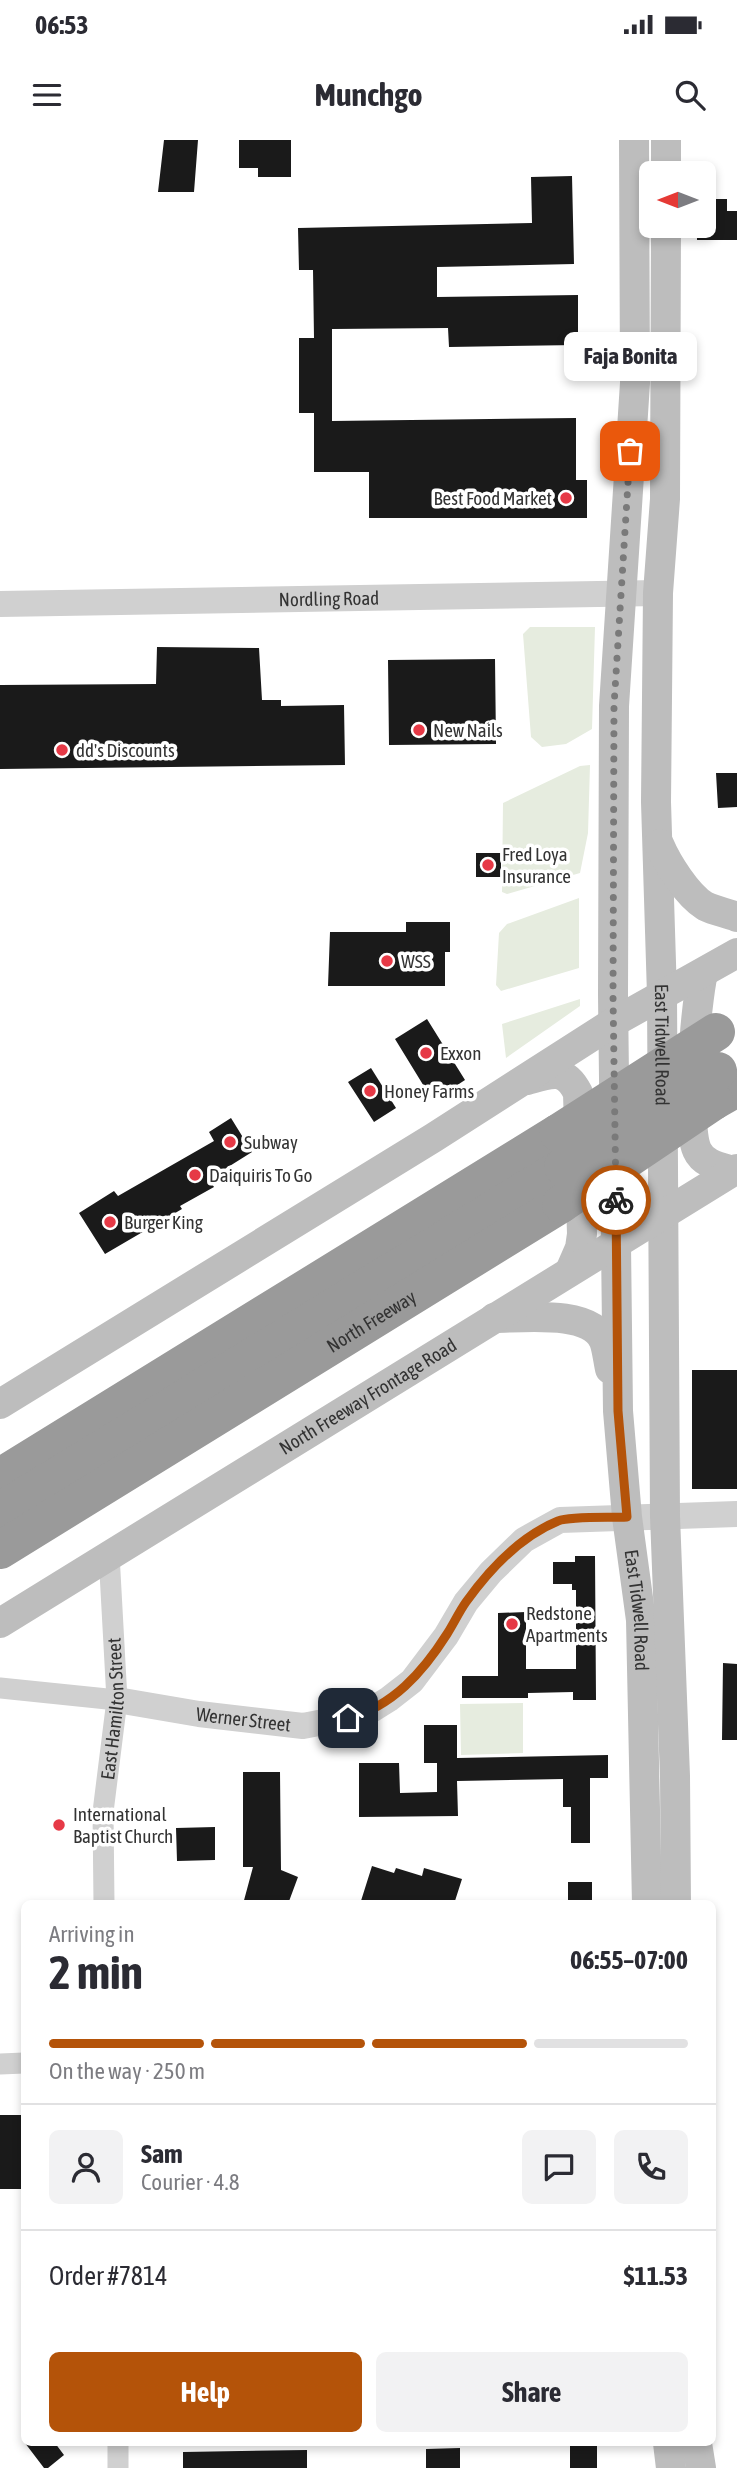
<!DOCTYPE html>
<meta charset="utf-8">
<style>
:root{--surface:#fff;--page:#f2f2f3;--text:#2b2b33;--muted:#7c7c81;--line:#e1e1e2;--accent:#b45309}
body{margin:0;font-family:"Asap Condensed",sans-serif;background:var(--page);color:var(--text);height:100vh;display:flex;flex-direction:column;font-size:26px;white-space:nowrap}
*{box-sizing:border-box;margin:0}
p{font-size:23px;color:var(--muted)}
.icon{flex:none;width:38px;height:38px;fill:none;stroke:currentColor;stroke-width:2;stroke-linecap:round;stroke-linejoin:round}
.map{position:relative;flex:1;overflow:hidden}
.panel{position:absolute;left:21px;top:1760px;width:695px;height:546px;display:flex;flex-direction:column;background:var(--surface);border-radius:10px;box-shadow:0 4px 10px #0003}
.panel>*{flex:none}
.needle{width:46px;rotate:270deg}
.fabs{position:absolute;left:639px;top:21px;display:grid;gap:14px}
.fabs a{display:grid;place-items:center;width:77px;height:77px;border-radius:10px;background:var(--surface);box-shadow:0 4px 10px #0003;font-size:35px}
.pin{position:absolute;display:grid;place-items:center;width:60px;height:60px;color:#fff;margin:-30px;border-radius:14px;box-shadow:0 4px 10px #0006}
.courier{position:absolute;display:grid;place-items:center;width:70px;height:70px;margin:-35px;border:5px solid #b45309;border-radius:50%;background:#fff;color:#222;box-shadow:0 2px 9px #0007}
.bubble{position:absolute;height:49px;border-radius:10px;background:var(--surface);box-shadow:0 4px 10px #0003;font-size:23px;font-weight:700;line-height:49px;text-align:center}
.headline em{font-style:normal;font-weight:700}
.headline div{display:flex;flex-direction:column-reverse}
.headline{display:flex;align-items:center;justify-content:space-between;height:119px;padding:0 28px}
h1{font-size:46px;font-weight:700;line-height:52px}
.bar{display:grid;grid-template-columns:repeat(4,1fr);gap:10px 7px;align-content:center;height:84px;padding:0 28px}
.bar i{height:9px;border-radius:5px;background:var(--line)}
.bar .active{background:var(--accent)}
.bar p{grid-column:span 4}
.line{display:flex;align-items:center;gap:18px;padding:0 28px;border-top:2px solid var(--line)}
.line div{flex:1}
.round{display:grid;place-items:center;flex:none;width:74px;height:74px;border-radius:10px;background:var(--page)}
.action{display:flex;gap:14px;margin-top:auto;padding:14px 28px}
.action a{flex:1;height:80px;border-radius:10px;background:var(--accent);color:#fff;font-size:28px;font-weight:700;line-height:80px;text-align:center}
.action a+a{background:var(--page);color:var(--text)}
.status{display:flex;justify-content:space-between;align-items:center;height:49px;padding:0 35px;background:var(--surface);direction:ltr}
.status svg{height:19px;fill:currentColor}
header{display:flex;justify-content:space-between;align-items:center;height:91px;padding:0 28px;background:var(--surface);font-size:32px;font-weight:700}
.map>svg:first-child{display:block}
.green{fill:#e6ecdf}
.building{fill:#1a1a1a}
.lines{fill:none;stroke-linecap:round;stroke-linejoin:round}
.minor{stroke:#d0d0d0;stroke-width:21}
.tertiary{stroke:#d0d0d0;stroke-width:26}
.secondary{stroke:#bdbdbd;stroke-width:30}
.motorway{stroke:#9a9a9a;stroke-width:38}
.motorway-bridge{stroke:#9a9a9a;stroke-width:38}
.done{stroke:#7a7a7a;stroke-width:7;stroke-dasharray:0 12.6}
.route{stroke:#b45309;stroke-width:9}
.poi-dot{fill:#e63946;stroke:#fff;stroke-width:2.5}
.labels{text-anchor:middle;stroke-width:7;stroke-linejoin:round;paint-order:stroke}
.poi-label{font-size:19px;fill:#333;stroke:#fff;text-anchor:start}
.street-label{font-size:19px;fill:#333;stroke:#fff}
</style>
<div class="status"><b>06:53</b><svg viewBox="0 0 49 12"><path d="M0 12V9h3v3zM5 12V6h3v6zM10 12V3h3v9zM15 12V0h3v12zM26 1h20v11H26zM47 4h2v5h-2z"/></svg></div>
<header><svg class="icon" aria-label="menu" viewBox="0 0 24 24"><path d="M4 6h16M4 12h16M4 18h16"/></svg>Munchgo<svg class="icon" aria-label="search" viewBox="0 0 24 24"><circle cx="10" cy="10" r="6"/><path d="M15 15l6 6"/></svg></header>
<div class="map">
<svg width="737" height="2328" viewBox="0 0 737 2328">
<rect width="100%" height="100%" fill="#fff"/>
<path class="green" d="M 530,487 L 595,487 L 592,589 L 566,604 L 542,607 L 531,597 L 523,494 Z
M 590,625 L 588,693 L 580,733 L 507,754 L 502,752 L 503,663 L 580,626 Z
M 579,758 L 579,828 L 501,851 L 496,845 L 499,793 L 507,784 Z
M 580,859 L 580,866 L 506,918 L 502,884 Z
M 523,1563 L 523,1613 L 461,1615 L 460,1564 Z"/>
<path class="building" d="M 164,0 L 198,0 L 194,52 L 158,52 Z
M 239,0 L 291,0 L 291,37 L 258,37 L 258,28 L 239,28 Z
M 572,36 L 574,124 L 437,127 L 437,157 L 578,155 L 578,205 L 449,207 L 448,188 L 332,189 L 332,281 L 576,278 L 576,340 L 587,340 L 587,378 L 369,378 L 369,332 L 314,332 L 314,273 L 299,273 L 299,198 L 314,198 L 313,130 L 299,130 L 298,88 L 532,83 L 531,37 Z
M 704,59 L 727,59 L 727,71 L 737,71 L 737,100 L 697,100 L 697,86 L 704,86 Z
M 157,507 L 259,508 L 262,560 L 281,560 L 281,566 L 344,565 L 345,625 L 0,629 L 0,545 L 156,544 Z
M 495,519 L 496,604 L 389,605 L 388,520 Z
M 716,633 L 737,633 L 737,667 L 718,668 Z
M 476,713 L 501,713 L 501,737 L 476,737 Z
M 406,782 L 450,782 L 450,812 L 445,812 L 445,846 L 328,846 L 330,792 L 406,792 Z
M 427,879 L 465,940 L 433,961 L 395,899 Z
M 371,928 L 396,968 L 374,982 L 348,942 Z
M 231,978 L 252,1012 L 209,1039 L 214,1047 L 180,1066 L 182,1069 L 105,1114 L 79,1073 L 114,1051 L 118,1056 L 214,1001 L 209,992 Z
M 692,1230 L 737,1230 L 737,1349 L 692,1349 Z
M 575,1416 L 595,1416 L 596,1560 L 573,1560 L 573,1552 L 528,1553 L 528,1558 L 462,1558 L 462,1536 L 498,1536 L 498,1473 L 526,1472 L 526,1529 L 576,1529 L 576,1450 L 572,1450 L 572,1444 L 553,1444 L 553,1422 L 575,1422 Z
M 723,1523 L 737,1524 L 737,1600 L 722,1600 Z
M 424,1585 L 457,1585 L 457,1618 L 608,1615 L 608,1638 L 590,1638 L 590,1703 L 571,1703 L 571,1667 L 563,1667 L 563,1639 L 457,1641 L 458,1676 L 359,1677 L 359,1623 L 399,1623 L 400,1653 L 437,1652 L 437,1623 L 424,1623 Z
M 243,1632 L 280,1632 L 281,1730 L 298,1737 L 288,1764 L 243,1764 L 253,1727 L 243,1727 Z
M 215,1687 L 215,1720 L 177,1721 L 176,1688 Z
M 372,1726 L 394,1733 L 396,1728 L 422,1736 L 424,1728 L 462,1739 L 454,1764 L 360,1764 Z
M 568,1742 L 592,1742 L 592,1764 L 568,1764 Z
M 0,1975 L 24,1975 L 24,2049 L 0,2049 Z
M 25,2303 L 55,2303 L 64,2315 L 48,2328 L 44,2328 Z
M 570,2305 L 597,2305 L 597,2328 L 570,2328 Z
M 460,2308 L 460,2328 L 426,2328 L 426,2309 Z
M 307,2310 L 307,2328 L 183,2328 L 183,2312 Z"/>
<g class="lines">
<g class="minor">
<path d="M 0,1548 L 117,1560"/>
<path id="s1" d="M 104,1764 L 103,1672 L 117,1560 L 109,1414"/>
<path d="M 0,1924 L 24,1923"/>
<path d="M 118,2303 L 118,2328"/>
</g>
<g class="tertiary">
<path id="s2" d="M 0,464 L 658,453"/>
<path id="s3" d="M 117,1560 L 199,1574 L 303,1586 L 365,1574 L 389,1559 L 412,1541 L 446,1496 L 466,1462 L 491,1432 L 524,1400 L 560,1380 L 737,1374"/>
</g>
<g class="secondary">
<path id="s4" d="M 634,0 L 635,243 L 614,566 L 613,855 L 618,1271 L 627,1377 L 641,1480 L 647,1764"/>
<path d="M 666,0 L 666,33"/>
<path id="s5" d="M 666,86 L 665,359 L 658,453 L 656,662 L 662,855 L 665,1376 L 675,1636 L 676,1764"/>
<path d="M 659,704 C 667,723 687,755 705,766 C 715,771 727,773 737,777"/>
<path d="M 703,833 C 696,864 685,984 697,1010 C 703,1024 720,1027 733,1031"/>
<path d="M 527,940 C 552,933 565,927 578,953 L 582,1094 L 580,1108 L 570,1131"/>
<path d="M 494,1178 C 522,1178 591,1169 604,1201 C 607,1209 608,1220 610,1229"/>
<path d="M 0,1264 L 433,998 L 614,882 L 737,813"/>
<path id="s6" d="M 0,1483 C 245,1330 492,1181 737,1029"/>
<path d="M 668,2303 L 671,2328"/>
<path d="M 697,2303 L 701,2328"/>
</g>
<g class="motorway">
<path d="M 714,961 L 737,948"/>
<path d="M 0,1337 L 558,993"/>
<path d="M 0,1371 L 563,1027"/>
<path id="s7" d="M 0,1410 L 561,1064"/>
</g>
<path class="motorway-bridge" d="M 558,993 L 716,892
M 563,1027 L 718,931
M 561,1064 L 714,961"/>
</g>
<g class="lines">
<path class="done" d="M 616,1060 L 613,855 L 614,566 L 630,311"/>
<path class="route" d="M 348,1578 C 392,1567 423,1532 447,1494 C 454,1483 459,1472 466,1462 C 489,1430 521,1396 558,1381 C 572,1376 611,1378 627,1377 L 618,1271 L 616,1060"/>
</g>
<g class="poi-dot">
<circle cx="566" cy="358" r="7"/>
<circle cx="419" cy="590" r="7"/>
<circle cx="62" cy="610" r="7"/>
<circle cx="488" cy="725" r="7"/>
<circle cx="387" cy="821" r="7"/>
<circle cx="426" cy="913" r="7"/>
<circle cx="370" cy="951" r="7"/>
<circle cx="230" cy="1002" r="7"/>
<circle cx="195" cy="1035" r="7"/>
<circle cx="110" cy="1082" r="7"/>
<circle cx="512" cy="1484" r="7"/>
<circle cx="59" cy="1685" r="7"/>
</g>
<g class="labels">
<g class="poi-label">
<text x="552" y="365" text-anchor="end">Best Food Market</text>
<text x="433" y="597">New Nails</text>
<text x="76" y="617">dd's Discounts</text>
<text x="502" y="721">Fred Loya<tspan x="502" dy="22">Insurance</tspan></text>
<text x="401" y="828">WSS</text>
<text x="440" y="920">Exxon</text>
<text x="384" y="958">Honey Farms</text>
<text x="244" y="1009">Subway</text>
<text x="209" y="1042">Daiquiris To Go</text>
<text x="124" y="1089">Burger King</text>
<text x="526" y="1480">Redstone<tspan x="526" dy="22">Apartments</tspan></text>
<text x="73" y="1681">International<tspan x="73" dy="22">Baptist Church</tspan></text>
</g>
<g class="street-label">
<text dy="7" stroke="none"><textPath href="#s2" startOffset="329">Nordling Road</textPath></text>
<text dy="7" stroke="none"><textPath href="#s5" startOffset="819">East Tidwell Road</textPath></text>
<text dy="7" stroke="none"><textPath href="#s7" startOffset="436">North Freeway</textPath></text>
<text dy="7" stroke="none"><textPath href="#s6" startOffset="432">North Freeway Frontage Road</textPath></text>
<text dy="7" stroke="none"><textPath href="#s4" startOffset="1472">East Tidwell Road</textPath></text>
<text dy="7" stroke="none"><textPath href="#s1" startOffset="196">East Hamilton Street</textPath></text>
<text dy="7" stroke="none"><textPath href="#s3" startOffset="128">Werner Street</textPath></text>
</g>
</g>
</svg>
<div class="fabs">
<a><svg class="needle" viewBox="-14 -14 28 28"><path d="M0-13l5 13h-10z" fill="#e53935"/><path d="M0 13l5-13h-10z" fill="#7c7c81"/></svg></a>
</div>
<div class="pin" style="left:630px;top:311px;background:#ea580c"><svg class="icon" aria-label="bag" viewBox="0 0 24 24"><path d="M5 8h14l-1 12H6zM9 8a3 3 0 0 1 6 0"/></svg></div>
<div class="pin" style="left:348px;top:1578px;background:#1f2937"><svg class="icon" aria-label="home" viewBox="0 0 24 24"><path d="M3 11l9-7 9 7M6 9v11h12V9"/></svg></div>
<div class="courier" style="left:616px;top:1060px"><svg class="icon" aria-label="bike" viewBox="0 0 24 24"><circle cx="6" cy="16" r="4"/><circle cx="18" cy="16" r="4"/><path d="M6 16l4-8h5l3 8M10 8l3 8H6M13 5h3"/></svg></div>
<div class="bubble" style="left:564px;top:192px;width:133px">Faja Bonita</div>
<section class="panel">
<div class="headline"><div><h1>2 min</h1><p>Arriving in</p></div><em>06:55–07:00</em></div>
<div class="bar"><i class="active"></i><i class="active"></i><i class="active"></i><i></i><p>On the way · 250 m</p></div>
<div class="line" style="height:126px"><a class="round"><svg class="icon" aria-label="person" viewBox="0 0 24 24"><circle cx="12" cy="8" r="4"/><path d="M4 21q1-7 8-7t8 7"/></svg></a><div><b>Sam</b><p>Courier · 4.8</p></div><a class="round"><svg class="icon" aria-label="chat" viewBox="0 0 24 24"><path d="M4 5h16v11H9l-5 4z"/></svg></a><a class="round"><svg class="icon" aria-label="phone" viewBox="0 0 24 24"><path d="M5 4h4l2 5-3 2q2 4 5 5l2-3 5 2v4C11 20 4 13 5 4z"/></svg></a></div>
<div class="line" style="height:91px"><div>Order #7814</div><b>$11.53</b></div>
<div class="action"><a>Help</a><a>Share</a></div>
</section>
</div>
